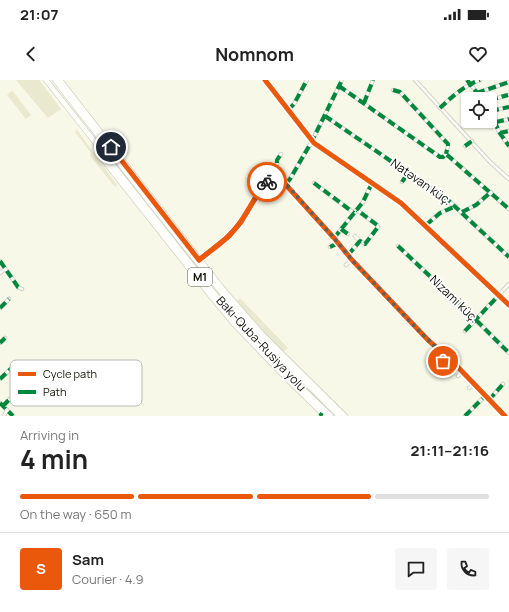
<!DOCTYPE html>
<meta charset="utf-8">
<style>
:root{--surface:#fff;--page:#f6f6f6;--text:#222;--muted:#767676;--line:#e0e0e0;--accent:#ea580c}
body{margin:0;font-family:Manrope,sans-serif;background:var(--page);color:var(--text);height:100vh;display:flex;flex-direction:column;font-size:15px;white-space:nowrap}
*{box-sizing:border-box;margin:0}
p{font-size:13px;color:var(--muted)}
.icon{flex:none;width:22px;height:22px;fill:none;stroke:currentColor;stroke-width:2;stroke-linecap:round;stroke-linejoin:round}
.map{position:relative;height:336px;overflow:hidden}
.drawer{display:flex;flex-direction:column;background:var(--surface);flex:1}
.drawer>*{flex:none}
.buttons{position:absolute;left:461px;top:12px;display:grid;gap:8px}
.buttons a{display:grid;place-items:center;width:36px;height:36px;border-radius:4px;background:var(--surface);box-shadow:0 1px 3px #0004;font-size:20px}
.pin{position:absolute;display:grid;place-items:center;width:34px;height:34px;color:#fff;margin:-17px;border:2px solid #fff;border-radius:50%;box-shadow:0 1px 4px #0007}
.courier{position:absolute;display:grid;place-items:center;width:40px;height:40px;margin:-20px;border:3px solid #ea580c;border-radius:50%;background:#fff;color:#222;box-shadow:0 1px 5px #0007}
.overview em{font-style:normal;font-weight:700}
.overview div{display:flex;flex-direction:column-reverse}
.overview{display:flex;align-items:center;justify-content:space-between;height:68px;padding:0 20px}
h1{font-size:26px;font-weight:700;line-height:30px}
.bar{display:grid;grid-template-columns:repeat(4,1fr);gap:6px 4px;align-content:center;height:48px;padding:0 20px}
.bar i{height:5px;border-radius:3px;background:var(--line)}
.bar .active{background:var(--accent)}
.bar p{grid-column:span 4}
.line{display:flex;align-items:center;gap:10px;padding:0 20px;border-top:1px solid var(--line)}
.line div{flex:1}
.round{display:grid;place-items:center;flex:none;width:42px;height:42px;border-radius:4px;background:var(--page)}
.status{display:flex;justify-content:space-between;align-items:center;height:28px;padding:0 20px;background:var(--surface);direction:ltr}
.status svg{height:11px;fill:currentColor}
header{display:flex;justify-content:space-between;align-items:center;height:52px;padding:0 20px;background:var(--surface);font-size:18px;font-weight:700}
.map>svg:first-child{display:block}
.green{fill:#e8e9cf}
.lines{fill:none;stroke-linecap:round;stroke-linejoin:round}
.street-casing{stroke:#d2d2c5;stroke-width:4.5}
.highway-casing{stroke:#d2d2c5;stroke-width:6}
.street{stroke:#fefefb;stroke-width:2.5}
.highway{stroke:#fefefb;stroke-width:4.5}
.quiet{stroke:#00873e;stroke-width:4;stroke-dasharray:8 4;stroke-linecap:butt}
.cycleway-casing{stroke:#fff;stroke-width:8}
.cycleway{stroke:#e8590c;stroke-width:5}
.done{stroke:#626256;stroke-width:4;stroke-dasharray:0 7.2}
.route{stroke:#ea580c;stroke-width:5}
.labels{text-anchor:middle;stroke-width:3.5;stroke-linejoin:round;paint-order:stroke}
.shield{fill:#fff;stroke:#585852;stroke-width:1}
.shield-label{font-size:11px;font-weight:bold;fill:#111108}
.street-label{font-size:12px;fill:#111108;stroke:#fff}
.key{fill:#fff;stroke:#b8b8b5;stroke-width:1}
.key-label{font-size:11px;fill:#111108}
</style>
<div class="status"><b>21:07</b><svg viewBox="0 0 49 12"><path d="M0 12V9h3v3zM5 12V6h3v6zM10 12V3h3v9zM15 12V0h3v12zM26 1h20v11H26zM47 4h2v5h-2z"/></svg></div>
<header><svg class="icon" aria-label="back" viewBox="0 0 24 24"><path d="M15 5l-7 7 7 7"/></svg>Nomnom<svg class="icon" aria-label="heart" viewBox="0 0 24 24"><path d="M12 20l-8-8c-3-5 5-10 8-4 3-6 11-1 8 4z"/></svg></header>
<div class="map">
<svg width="509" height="336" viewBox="0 0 509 336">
<rect width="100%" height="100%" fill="#f7f8e7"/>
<path class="green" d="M 16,0 L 39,0 L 61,29 L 48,38 Z
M 12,10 L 31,35 L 26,39 L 7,15 Z
M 77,50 L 117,105 L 115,107 L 90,76 L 91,73 L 75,52 Z
M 240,218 L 288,268 L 283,272 L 236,222 Z"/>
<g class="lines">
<g class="street-casing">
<path id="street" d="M 265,0 L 314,63 L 401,123 L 509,225
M 415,0 L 490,82 L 509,99
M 467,0 L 482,19
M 339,6 L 440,77 L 443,77 L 446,74 L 509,129
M 393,10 L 400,12 L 448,64 L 448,66 L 446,74
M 477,13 L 509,2
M 490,20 L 508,15
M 364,23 L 373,0
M 440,28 C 452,17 463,6 480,0
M 288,30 L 294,24 L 307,0
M 490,30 L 499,52 L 509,66
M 491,31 L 509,27
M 325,36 L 449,121 L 509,177
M 496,42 L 509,39
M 500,53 L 509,51
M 465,66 L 472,61
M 277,95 L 277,80 L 281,74
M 402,102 L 408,93
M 314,103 L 354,133
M 286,104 L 290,99 L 312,61 L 342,0
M 462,132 L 476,125 L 491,112
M 426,145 L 440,133 L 456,126
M 341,149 L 348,154
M 355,156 L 360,161
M 334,158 L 363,122 L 372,103
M 398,166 L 470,234 L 509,273
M 330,167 L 334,165 L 339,164
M 348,175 L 360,161 L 365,164 L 378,147 L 377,145 L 357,130
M 200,179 L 229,156 L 241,142 L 261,109 L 272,97 L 277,95 L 334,158 L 352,180 L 428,260 L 453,282 L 505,336
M 0,181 L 18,207 L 22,209
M 346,185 L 352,180
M 0,193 L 5,189
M 0,228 L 9,219
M 465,251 L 509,204
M 0,263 L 5,258
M 439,270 L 436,274 L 443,281
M 458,296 L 463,292
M 0,299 L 17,283 L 19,283 L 22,288
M 469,308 L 474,304
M 489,320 L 503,304
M 0,323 L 13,336
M 3,326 L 30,298
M 4,336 L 7,330
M 465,336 L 485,316"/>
</g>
<g class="highway-casing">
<path id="highway" d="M 46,0 L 232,236 L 264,271 L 331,336
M 55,0 L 154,128 L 237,232 L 268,265 L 339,336
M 60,0 L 222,208 L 262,254 L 345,336
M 98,73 L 210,215 L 234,244 L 284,296 L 325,336"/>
</g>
<use href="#street" class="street"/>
<use href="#highway" class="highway"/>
<path class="quiet" d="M 467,0 L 482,19
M 339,6 L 440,77 L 443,77 L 446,74 L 509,129
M 393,10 L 400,12 L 448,64 L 448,66 L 446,74
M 477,13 L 509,2
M 490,20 L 508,15
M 364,23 L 373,0
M 440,28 C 452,17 463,6 480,0
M 288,30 L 294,24 L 307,0
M 490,30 L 499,52 L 509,66
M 491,31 L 509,27
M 325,36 L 449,121 L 509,177
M 496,42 L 509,39
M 500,53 L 509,51
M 465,66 L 472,61
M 277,95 L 277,80 L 281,74
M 402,102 L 408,93
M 314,103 L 354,133
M 286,104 L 290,99 L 312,61 L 342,0
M 462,132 L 476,125 L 491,112
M 426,145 L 440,133 L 456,126
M 341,149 L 348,154
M 334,158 L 363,122 L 372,103
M 398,166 L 470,234 L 509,273
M 330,167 L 334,165 L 339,164
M 348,175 L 360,161 L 365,164 L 378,147 L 377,145 L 357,130
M 0,181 L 18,207 L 22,209
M 0,228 L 9,219
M 465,251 L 499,215
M 0,263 L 5,258
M 0,299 L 17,283 L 19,283 L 22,288
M 489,320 L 503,304
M 0,323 L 13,336
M 3,326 L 30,298
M 320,336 L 322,333
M 465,336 L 485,316"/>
<g class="cycleway-casing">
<path id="cycleway" d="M 265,0 L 314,63 L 401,123 L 509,225
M 199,180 L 229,156 L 241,142 L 261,109 L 272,97 L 277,95 L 334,158 L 352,180 L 428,260 L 453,282 L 505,336"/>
</g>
<use href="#cycleway" class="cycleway"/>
</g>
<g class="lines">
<path class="done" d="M 267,102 L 274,95 L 279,96 L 334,158 L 352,180 L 420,252 L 439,270 L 436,274 L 443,281"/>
<path class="route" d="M 111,67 L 199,180 C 214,168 230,158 241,141 C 250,128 256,114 267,102"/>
</g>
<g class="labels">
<rect class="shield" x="188" y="188" width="24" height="18" rx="3"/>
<g class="shield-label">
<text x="200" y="201">M1</text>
</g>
<g class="street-label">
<text transform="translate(421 102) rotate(35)" y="4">Natəvan küç.</text>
<text transform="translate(454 219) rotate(44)" y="4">Nizami küç.</text>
<text transform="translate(261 264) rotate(47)" y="4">Bakı-Quba-Rusiya yolu</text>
</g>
</g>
<rect x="10" y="280" width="132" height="46" rx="6" class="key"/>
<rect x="18" y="292" width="18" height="4" fill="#e8590c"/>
<rect x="18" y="310" width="18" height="4" fill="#00873e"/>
<g class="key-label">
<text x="43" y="298">Cycle path</text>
<text x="43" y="316">Path</text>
</g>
</svg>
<div class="buttons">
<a><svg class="icon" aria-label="locate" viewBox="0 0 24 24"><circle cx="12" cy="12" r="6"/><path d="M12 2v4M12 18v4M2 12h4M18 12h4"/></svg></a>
</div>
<div class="pin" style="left:443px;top:281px;background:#ea580c"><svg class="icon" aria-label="bag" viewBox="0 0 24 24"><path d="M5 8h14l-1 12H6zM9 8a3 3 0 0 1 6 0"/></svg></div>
<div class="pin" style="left:111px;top:67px;background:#1f2937"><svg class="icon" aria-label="home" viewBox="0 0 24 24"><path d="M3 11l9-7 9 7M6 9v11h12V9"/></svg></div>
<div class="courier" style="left:267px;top:102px"><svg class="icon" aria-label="bike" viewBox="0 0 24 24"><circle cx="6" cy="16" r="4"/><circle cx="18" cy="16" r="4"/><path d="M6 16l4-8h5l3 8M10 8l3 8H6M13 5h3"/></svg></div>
</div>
<section class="drawer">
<div class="overview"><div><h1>4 min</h1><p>Arriving in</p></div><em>21:11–21:16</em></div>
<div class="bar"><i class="active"></i><i class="active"></i><i class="active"></i><i></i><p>On the way · 650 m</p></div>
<div class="line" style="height:72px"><b class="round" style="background:var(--accent);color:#fff">S</b><div><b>Sam</b><p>Courier · 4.9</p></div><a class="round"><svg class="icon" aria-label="chat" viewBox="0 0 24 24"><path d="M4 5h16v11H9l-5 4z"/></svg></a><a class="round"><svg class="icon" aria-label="phone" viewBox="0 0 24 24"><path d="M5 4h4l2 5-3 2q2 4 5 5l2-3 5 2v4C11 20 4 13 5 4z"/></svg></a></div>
</section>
